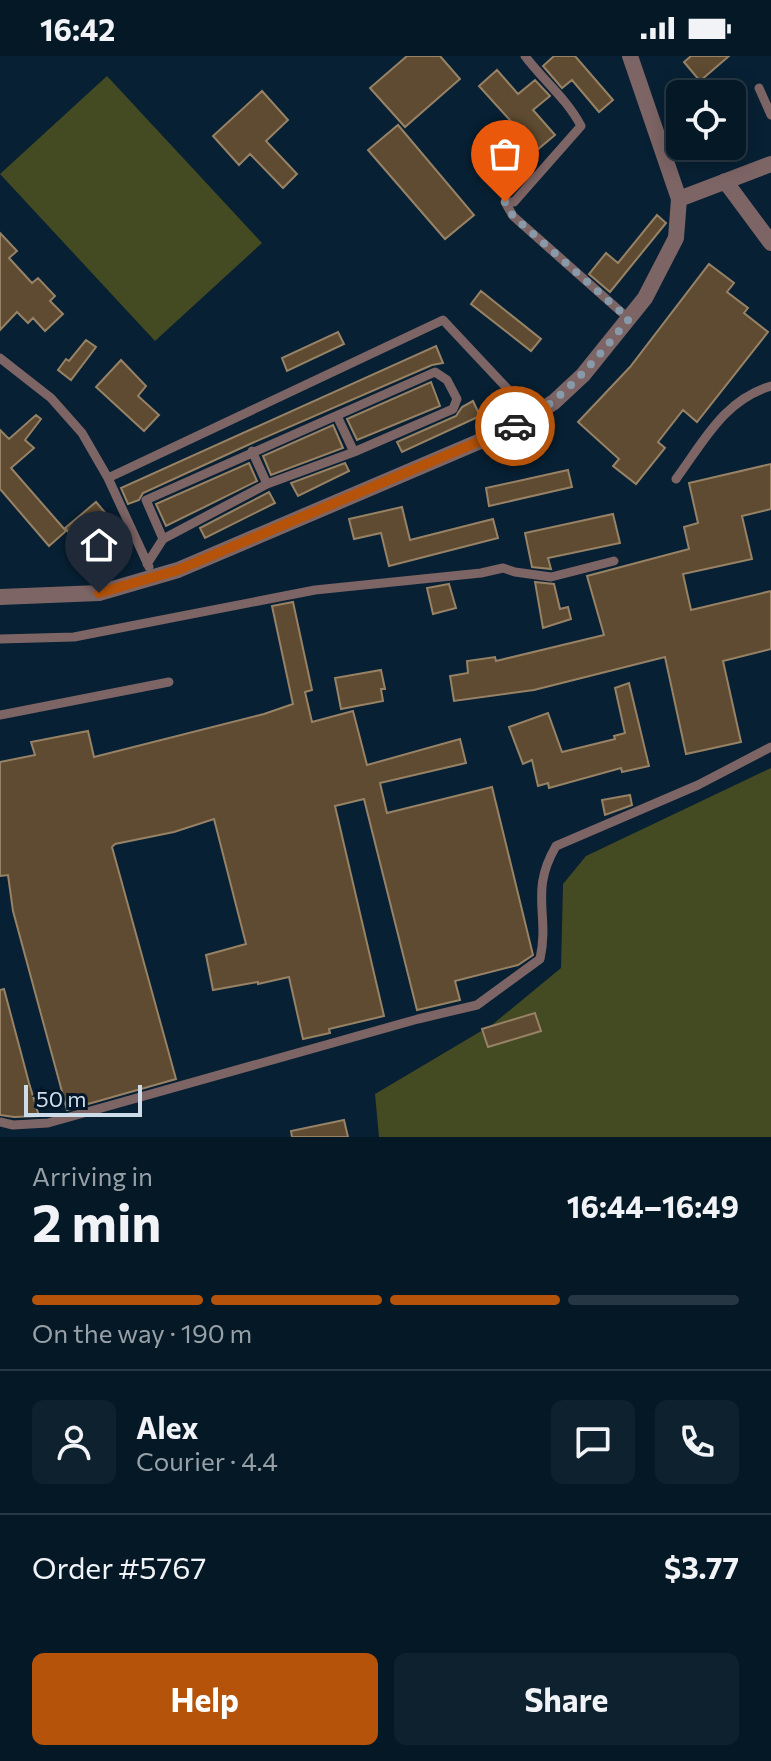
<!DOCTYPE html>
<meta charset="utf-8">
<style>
:root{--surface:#051826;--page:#0e212e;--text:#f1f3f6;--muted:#97a0a7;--line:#263743;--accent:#b45309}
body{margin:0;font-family:Commissioner,sans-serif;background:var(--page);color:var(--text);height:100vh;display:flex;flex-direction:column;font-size:30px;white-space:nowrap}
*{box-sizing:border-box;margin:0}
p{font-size:26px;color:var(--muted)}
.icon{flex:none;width:44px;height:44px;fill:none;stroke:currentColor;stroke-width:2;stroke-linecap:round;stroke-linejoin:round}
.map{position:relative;height:1081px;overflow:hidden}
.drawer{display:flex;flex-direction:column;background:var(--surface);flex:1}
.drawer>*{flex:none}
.fabs{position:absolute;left:666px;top:24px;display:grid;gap:16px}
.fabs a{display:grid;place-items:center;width:80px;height:80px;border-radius:12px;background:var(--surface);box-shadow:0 4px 20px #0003,0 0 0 2px var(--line);font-size:40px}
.scale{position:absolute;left:24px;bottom:20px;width:118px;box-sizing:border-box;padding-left:8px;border:4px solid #cedce9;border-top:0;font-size:22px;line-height:28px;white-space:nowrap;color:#cedce9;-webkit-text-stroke:6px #011729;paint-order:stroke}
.pin{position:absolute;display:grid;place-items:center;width:68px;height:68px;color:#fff;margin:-82px -34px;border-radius:50% 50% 50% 0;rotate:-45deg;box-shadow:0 0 8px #0007}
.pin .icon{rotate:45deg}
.courier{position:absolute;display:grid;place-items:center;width:80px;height:80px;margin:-40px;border:6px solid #b45309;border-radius:50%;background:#fff;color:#222;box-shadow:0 2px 10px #0007}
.headline em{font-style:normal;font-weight:700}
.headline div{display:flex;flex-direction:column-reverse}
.headline{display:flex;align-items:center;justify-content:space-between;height:136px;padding:0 32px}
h1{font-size:52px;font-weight:700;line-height:60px}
.bar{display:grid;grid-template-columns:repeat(4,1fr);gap:12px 8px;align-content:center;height:96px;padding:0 32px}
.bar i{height:10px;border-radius:6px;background:var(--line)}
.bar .on{background:var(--accent)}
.bar p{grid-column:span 4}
.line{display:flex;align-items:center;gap:20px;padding:0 32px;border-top:2px solid var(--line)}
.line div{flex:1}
.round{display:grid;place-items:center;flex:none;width:84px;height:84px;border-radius:12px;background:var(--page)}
.primary-button{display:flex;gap:16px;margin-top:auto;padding:16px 32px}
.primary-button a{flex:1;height:92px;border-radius:12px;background:var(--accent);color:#fff;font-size:32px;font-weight:700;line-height:92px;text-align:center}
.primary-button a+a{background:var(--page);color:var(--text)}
.status{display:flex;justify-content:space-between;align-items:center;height:56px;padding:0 40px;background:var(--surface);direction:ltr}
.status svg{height:22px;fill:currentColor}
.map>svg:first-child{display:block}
.green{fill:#444a21}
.building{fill:#5e4b31;stroke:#978266;stroke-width:2}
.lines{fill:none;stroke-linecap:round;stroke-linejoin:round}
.service{stroke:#7d6465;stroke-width:9}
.minor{stroke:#7d6465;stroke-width:16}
.done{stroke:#889aa9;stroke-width:8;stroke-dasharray:0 14.4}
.route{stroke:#b45309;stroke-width:10}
</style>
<div class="status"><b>16:42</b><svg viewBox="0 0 49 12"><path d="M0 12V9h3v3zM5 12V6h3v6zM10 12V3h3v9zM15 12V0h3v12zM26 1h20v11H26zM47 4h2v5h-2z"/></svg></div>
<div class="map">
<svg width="771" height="1081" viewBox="0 0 771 1081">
<rect width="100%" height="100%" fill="#072033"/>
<path class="green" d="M 107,20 L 262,187 L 155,285 L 0,118 Z
M 771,712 L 771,1081 L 379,1081 L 375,1038 L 493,968 L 561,912 L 563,828 L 586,800 Z"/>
<path class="building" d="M 407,0 L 440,0 L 460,23 L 405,71 L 370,32 Z
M 554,0 L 575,0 L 613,44 L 599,56 L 572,24 L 562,32 L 543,10 Z
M 691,0 L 729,0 L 700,25 L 684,6 Z
M 497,14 L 518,38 L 535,24 L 550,40 L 533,54 L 555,79 L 537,94 L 479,30 Z
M 262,35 L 288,64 L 266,85 L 297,118 L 283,132 L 250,98 L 239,109 L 213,80 Z
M 398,69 L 474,159 L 445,183 L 368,94 Z
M 657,159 L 666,167 L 610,236 L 589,218 L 606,197 L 618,207 Z
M 0,177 L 17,195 L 9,202 L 32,227 L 38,222 L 55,240 L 50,245 L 63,258 L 45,275 L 33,262 L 28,267 L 17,256 L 0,274 Z
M 709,208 L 734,227 L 727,236 L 748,252 L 744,257 L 768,276 L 697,366 L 683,354 L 658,386 L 665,392 L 636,428 L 613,410 L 619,403 L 578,366 L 630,311 Z
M 481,235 L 541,283 L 531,295 L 471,248 Z
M 338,276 L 344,288 L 287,315 L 282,302 Z
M 86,284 L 96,291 L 71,324 L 58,314 L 66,303 L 69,305 Z
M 436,290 L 443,307 L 432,309 L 250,388 L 143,437 L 139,444 L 128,448 L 121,432 Z
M 121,304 L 146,330 L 138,340 L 159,359 L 144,375 L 96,331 Z
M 431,326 L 440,350 L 357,384 L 347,363 Z
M 473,345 L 480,360 L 402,396 L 397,386 L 456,360 L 462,351 Z
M 36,359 L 41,363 L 25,384 L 34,392 L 11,412 L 66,475 L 49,490 L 0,433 L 0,374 L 9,383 Z
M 333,369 L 343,392 L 271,419 L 263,400 Z
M 249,407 L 257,425 L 166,470 L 156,448 Z
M 345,407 L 349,415 L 298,440 L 291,427 Z
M 771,408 L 771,453 L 742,460 L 752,503 L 683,518 L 691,554 L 771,535 L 771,593 L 723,605 L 741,686 L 686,698 L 665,601 L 534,634 L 454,645 L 450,620 L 468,617 L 467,605 L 495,601 L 496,605 L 604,579 L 587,520 L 689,493 L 684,471 L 698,467 L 689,427 Z
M 568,414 L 572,431 L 489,450 L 486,432 Z
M 269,436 L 275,447 L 205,482 L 200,472 Z
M 96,446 L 108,460 L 77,486 L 65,472 Z
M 402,451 L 410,484 L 493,463 L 498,482 L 389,510 L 381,477 L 354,483 L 349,463 Z
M 613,458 L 620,487 L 548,502 L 551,513 L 532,511 L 525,477 Z
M 535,526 L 554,528 L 560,553 L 568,551 L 571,563 L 543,572 Z
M 449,528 L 456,552 L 433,558 L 427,532 Z
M 293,546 L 312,634 L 305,636 L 312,666 L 353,655 L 367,709 L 460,683 L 466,707 L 380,727 L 387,757 L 492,731 L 533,899 L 518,909 L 455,925 L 460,944 L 417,954 L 364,743 L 335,750 L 384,960 L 329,973 L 330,977 L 303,983 L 289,921 L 258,928 L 258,926 L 213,934 L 206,899 L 246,888 L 214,763 L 174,776 L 115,788 L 112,791 L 176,1023 L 67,1054 L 13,855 L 8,819 L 0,820 L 0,706 L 35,699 L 31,686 L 88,675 L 94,701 L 264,658 L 293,648 L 272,550 Z
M 381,614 L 385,633 L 381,633 L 383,645 L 341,653 L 335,622 Z
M 629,627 L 649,710 L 622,716 L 621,712 L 549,732 L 548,727 L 538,730 L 532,704 L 523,708 L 509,671 L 548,657 L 562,696 L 615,683 L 614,680 L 625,677 L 615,632 Z
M 630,739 L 632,749 L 605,759 L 602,744 Z
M 4,933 L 29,1027 L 39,1060 L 14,1061 L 0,1059 L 0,934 Z
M 535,957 L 541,975 L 488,991 L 482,973 Z
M 344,1064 L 348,1081 L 292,1081 L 291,1075 Z"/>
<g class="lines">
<path class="service" d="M 525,0 C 543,24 567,43 581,70 L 514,146 L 505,146 L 513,160 L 629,263
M 759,32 L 771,59
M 0,302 L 51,342 L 82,377 L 108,422
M 337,360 L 354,396
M 252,395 L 267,428
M 676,423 C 704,385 724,344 771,330
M 147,508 L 163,483 L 146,444 L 435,316 L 447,324 L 457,343 L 453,353 L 354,396 L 267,428 L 163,483
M 149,511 L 108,422 L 443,264 L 533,360
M 0,583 L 74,581 L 315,534 L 481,517 L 503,512 L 515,516 L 551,521 L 614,505
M 0,659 L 169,626
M 0,1066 L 13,1069 L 48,1067 L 418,963 L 477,949 L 540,903 C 550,858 529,836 556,790 L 698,729 L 771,691"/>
<path class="minor" d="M 725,125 L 771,187
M 679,143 L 771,108
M 0,541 L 99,537 L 178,514 L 518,369 L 554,346 L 583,319 L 645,242 L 676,182 L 679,143 L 630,0"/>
</g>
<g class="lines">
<path class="done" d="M 505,146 L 513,160 L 629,263 C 595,304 564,345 515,370"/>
<path class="route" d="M 99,537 L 178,514 L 515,370"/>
</g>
</svg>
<div class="fabs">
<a><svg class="icon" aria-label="locate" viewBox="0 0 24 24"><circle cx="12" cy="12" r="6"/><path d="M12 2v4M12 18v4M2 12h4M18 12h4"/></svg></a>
</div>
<div class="scale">50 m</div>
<div class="pin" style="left:505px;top:146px;background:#ea580c"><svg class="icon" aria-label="bag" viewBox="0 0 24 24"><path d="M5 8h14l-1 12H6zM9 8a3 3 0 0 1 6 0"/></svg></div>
<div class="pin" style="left:99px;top:537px;background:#1f2937"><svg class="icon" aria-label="home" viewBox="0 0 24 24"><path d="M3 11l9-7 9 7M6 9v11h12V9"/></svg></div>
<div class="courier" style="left:515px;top:370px"><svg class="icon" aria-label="car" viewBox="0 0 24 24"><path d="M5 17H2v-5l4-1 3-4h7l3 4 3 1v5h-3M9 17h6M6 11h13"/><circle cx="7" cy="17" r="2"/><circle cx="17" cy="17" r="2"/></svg></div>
</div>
<section class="drawer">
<div class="headline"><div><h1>2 min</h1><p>Arriving in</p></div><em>16:44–16:49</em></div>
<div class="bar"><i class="on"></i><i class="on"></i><i class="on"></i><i></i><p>On the way · 190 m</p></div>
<div class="line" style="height:144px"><a class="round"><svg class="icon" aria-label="person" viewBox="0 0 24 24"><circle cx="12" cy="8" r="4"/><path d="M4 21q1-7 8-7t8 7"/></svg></a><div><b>Alex</b><p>Courier · 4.4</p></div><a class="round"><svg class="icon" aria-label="chat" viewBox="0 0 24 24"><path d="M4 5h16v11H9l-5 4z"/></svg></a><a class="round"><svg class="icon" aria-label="phone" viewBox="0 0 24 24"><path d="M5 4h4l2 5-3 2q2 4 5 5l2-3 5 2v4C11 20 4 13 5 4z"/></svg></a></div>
<div class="line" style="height:104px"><div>Order #5767</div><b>$3.77</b></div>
<div class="primary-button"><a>Help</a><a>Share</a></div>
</section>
